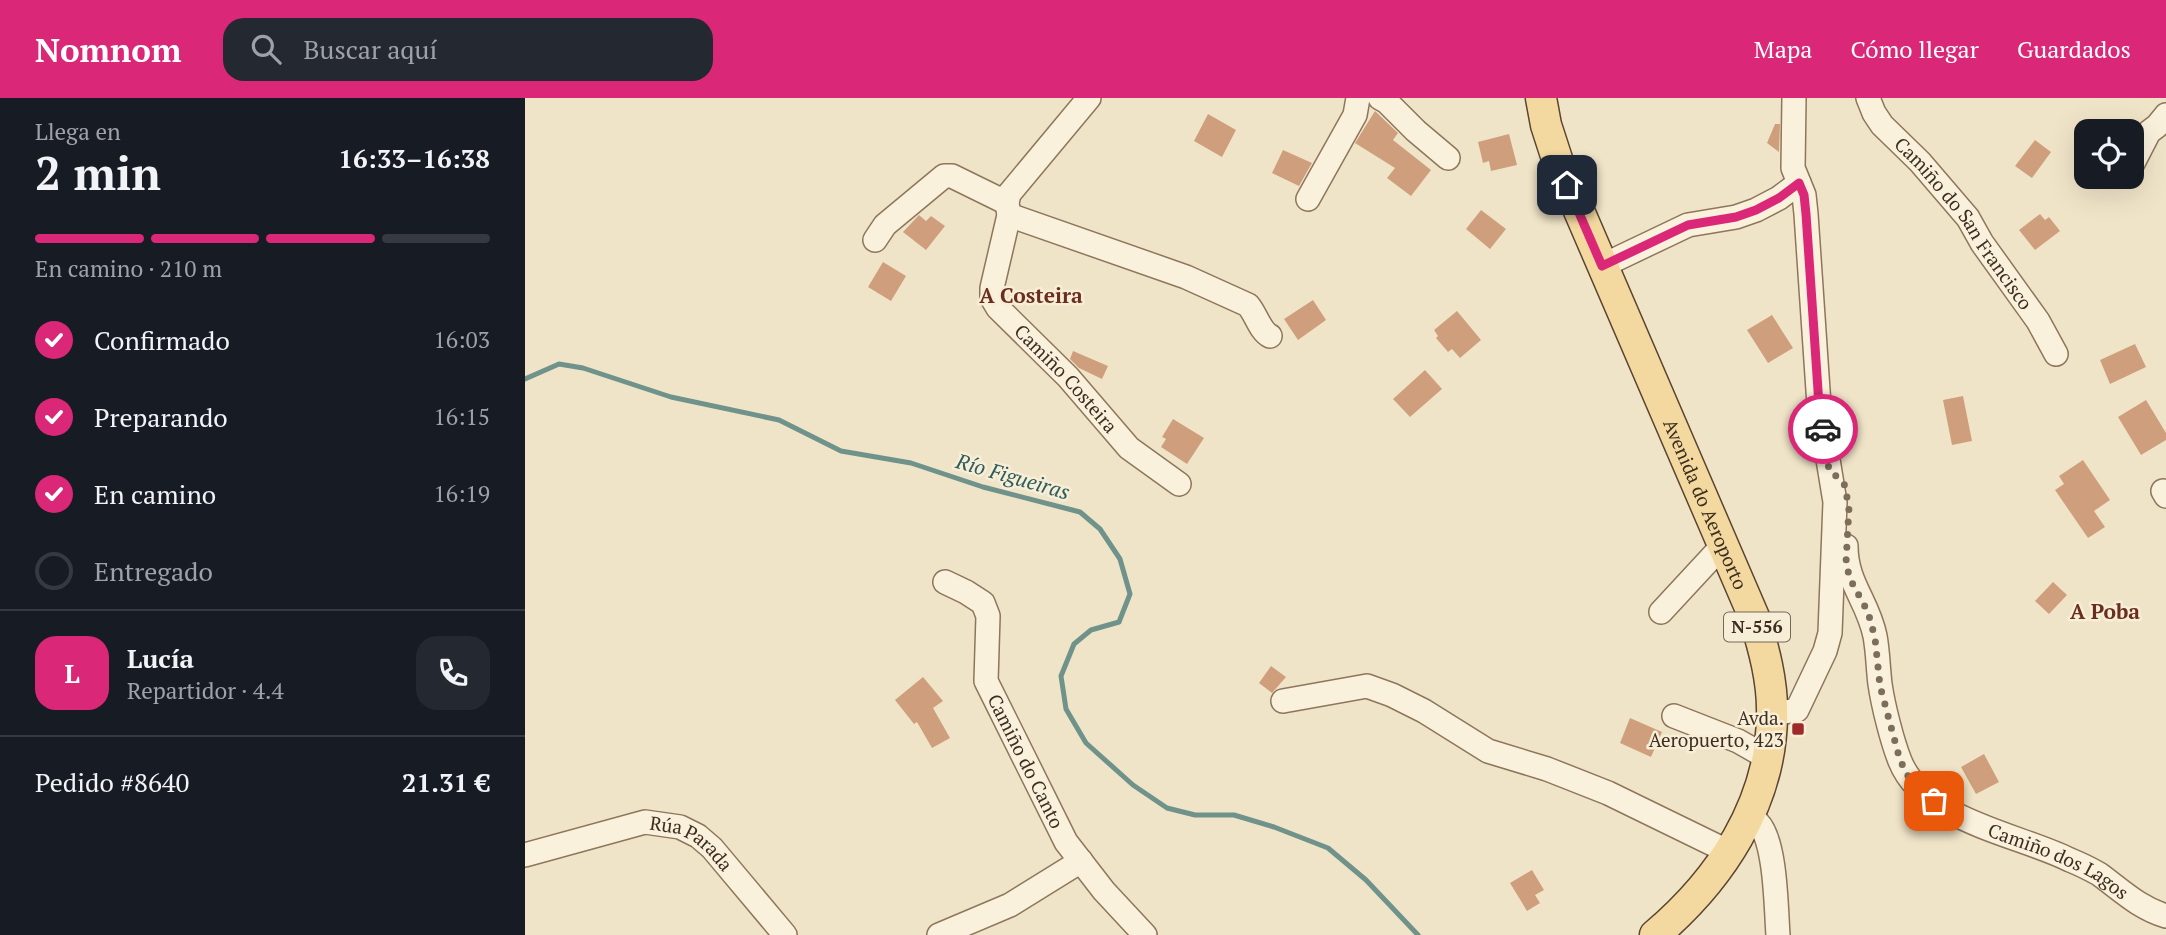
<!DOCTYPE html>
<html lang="es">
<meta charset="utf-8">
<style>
:root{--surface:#171b24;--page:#242831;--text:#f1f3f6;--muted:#9ea1a6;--line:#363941;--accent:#db2777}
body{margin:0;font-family:"PT Serif",serif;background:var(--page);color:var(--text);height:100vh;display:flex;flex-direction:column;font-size:26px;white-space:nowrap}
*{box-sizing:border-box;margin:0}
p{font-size:23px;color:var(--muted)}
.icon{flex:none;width:38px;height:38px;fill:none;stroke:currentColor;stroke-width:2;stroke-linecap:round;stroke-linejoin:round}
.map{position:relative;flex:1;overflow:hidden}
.panel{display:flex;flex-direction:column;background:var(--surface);width:525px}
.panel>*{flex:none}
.controls{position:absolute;left:1549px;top:21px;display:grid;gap:14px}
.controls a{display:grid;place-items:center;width:70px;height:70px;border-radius:14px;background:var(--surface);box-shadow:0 7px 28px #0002;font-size:35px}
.pin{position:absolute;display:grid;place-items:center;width:60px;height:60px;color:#fff;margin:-30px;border-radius:14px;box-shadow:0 4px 10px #0006}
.courier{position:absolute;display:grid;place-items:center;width:70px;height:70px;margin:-35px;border:5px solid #db2777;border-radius:50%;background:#fff;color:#222;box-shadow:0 2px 9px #0007}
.head em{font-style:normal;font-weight:800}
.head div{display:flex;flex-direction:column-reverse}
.head{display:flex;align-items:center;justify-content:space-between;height:119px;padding:0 35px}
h1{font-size:46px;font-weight:800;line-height:52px}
.bar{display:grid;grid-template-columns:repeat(4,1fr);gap:10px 7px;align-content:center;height:84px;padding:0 35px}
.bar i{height:9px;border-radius:5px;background:var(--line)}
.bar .selected{background:var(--accent)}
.bar p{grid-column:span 4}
.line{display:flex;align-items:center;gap:18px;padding:0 35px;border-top:2px solid var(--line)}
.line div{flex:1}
.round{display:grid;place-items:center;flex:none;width:74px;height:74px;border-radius:21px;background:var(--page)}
ol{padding:0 35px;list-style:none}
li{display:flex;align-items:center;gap:21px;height:77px}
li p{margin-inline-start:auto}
li .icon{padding:7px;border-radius:50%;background:var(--accent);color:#fff;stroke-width:4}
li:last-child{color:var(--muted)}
li i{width:38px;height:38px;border:4px solid var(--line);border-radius:50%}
header{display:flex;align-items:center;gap:42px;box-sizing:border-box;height:98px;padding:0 35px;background:var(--accent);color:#fff}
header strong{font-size:33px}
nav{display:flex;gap:38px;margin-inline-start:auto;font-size:24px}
.search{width:490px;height:63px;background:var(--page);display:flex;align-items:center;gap:18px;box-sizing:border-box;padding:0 24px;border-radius:21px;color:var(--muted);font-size:26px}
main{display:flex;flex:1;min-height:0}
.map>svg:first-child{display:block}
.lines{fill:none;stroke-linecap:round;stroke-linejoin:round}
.stream{stroke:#6f938a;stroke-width:5}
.building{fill:#cf9f7d}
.minor-casing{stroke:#8d765c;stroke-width:26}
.major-casing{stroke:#5b4430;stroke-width:33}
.minor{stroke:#faf1dc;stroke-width:23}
.major{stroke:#f3d9a0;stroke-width:30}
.done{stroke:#7c6e5b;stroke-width:7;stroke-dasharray:0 12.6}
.route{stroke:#db2777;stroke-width:9}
.poi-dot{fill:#9e2a2b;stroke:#f7eed8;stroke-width:2.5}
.labels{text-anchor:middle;stroke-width:5;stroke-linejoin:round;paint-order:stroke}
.shield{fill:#f7eed8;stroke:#756857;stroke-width:2}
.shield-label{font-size:18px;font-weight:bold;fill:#3d2e20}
.street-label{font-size:19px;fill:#3d2e20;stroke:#f7eed8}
.poi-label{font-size:19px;fill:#3d2e20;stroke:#f7eed8;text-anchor:end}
.neighbourhood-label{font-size:21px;font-weight:bold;fill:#6b2e1e;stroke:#f7eed8}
.water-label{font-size:21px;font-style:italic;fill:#2f5d5a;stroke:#f7eed8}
</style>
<header>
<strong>Nomnom</strong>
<div class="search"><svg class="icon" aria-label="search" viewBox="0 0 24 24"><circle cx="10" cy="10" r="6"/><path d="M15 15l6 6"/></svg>Buscar aquí</div>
<nav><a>Mapa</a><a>Cómo llegar</a><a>Guardados</a></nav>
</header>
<main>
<section class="panel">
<div class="head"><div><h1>2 min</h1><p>Llega en</p></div><em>16:33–16:38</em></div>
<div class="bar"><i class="selected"></i><i class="selected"></i><i class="selected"></i><i></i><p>En camino · 210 m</p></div>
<ol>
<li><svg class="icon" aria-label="check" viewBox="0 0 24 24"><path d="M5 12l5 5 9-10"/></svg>Confirmado<p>16:03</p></li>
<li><svg class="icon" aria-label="check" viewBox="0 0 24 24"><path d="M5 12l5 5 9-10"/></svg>Preparando<p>16:15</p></li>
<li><svg class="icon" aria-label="check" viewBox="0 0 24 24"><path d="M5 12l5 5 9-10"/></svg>En camino<p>16:19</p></li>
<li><i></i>Entregado</li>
</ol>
<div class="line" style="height:126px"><b class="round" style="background:var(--accent);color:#fff">L</b><div><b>Lucía</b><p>Repartidor · 4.4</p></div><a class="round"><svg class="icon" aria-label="phone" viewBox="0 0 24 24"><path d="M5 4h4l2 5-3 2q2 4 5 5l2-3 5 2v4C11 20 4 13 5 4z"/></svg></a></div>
<div class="line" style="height:91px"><div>Pedido #8640</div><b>21.31 €</b></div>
</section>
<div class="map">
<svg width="1641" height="837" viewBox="0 0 1641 837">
<rect width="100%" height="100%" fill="#f0e4c8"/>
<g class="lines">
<path class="stream" d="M 0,281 L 34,266 L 58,270 L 146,299 L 254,322 L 316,353 L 386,365 L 458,389 L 555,414 L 575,431 L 595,461 L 605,496 L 594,524 L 566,532 L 549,546 L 536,578 L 541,611 L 561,645 L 608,687 L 642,710 L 670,717 L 709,717 L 749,729 L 803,750 L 841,782 L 893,837"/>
</g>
<path class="building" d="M 850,13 L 873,35 L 868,42 L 906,72 L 886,98 L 862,80 L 870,70 L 830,45 Z
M 683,16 L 711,32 L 697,59 L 669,43 Z
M 1250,26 L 1255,26 L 1254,54 L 1242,45 Z
M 984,36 L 992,67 L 966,73 L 964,63 L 958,65 L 953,44 Z
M 1510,42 L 1526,54 L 1507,80 L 1490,68 Z
M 758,52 L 787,65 L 774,88 L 747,75 Z
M 956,112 L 981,131 L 965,151 L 941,131 Z
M 1515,116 L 1520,122 L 1524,119 L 1535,133 L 1510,152 L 1494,132 Z
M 394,117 L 401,123 L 406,118 L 420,128 L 401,152 L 378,134 Z
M 358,164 L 381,178 L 366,203 L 343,189 Z
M 788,202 L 801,222 L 773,242 L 759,221 Z
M 932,213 L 956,242 L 935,260 L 927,251 L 923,254 L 911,240 L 913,238 L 909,232 Z
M 1247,217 L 1268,250 L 1243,265 L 1222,232 Z
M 1610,246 L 1621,269 L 1585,286 L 1575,262 Z
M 548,253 L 583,268 L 577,281 L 554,270 L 545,261 Z
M 900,272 L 917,291 L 885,319 L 868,301 Z
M 1438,298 L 1447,343 L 1427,347 L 1418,302 Z
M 1621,302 L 1641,335 L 1641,342 L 1616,357 L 1593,319 Z
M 648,321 L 679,340 L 662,366 L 636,349 L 641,341 L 637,339 Z
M 1558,362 L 1585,402 L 1569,413 L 1580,429 L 1563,440 L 1530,392 L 1539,386 L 1534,378 Z
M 1528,484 L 1542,497 L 1524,516 L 1510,503 Z
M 746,568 L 761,579 L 747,595 L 734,585 Z
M 398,579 L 418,603 L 408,610 L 425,640 L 407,650 L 392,624 L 389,626 L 370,602 Z
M 1105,620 L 1137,634 L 1126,659 L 1095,645 Z
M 1459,656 L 1474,684 L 1451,696 L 1436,669 Z
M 1007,772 L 1019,792 L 1010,797 L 1015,805 L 1002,813 L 985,785 Z"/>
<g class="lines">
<g class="minor-casing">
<g id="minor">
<path id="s1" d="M 564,0 L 484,96 L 482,105 L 484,117 L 467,190 L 467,200 L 473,210 L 543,279 L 604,350 L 654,386"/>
<path d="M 855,0 L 862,4 L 891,33 L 923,60"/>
<path id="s2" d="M 1343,0 L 1349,15 L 1357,27 L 1395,64 L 1443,120 L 1457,145 L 1513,223 L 1531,256"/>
<path d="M 1606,69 L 1624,34 L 1632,28 L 1641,17"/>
<path d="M 783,101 L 830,17 L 833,0"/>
<path d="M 484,117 L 661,179 L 723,207 C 731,216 735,233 745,238"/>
<path d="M 350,142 L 360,127 L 419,78 L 427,78 L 482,105"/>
<path d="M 1077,168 L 1163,127 L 1211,119 L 1231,112 L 1254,100 L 1274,85"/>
<path d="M 1638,393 L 1641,398"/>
<path id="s3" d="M 1321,448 C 1321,485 1343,503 1350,538 C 1353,554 1353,570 1355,586 C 1358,607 1367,643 1375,663 C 1399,723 1493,736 1545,762 C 1555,766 1565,771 1574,776 C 1596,792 1614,810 1641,818"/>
<path id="s4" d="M 420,484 L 441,494 L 458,505 L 463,518 L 461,583 L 541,744 L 579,793 L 620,837"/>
<path d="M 1136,514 L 1199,446"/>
<path d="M 758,603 L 842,588 L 867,597 L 899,613 L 963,653 L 1022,671 L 1083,695 L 1204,754"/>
<path d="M 1247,616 L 1272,612 L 1300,553 L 1305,535 L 1310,404 L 1294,307 L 1281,116 L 1279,97 L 1268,70 L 1269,0"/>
<path d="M 1149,618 L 1213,643 L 1243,660"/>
<path d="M 1223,720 C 1227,721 1230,722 1233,725 C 1251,743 1251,811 1253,837"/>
<path id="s5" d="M 0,757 L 120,724 L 155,729 L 173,738 L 187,750 L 260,837"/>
<path d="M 414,837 L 485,807 L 556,763"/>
</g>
</g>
<g class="major-casing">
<g id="major">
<path id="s6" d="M 1016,0 L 1021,27 L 1033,64 L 1229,519 C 1239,551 1248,584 1247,618 C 1246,706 1195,782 1130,837"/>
</g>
</g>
<use href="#minor" class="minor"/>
<use href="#major" class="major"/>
</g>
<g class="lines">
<path class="done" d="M 1298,331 L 1304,372 L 1319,385 L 1324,409 L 1321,465 L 1325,481 L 1343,514 L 1350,540 L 1355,588 L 1375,662 L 1385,682 L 1409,703"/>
<path class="route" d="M 1042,87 L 1077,168 L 1163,127 L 1211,119 L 1231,112 L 1254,100 L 1274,85 L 1279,97 L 1281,116 L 1294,307 L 1298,331"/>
</g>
<rect class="poi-dot" x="1266" y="624" width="14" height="14" rx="3.5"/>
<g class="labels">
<rect class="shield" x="1199" y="514.5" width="66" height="29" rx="5"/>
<g class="shield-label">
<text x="1232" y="535">N-556</text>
</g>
<g class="street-label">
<text dy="7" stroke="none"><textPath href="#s2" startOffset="159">Camiño do San Francisco</textPath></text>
<text dy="7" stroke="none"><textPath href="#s1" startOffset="341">Camiño Costeira</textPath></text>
<text dy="7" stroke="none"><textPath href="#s6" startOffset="439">Avenida do Aeroporto</textPath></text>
<text dy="7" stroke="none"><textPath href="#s4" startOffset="212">Camiño do Canto</textPath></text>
<text dy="7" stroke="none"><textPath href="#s5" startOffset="177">Rúa Parada</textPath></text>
<text dy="7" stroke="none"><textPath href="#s3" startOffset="415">Camiño dos Lagos</textPath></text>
</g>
<g class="poi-label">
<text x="1259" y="627">Avda.<tspan x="1259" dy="22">Aeropuerto, 423</tspan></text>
</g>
<g class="neighbourhood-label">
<text x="506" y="205">A Costeira</text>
<text x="1580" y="521">A Poba</text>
</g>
<g class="water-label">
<text transform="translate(488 379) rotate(16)" y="7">Río Figueiras</text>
</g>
</g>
</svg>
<div class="controls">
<a><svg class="icon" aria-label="locate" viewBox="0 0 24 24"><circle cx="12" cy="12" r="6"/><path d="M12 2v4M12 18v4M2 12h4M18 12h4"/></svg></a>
</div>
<div class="pin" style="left:1409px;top:703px;background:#ea580c"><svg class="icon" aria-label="bag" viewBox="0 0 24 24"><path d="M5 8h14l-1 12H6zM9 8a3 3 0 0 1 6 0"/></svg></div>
<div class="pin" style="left:1042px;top:87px;background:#1f2937"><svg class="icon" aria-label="home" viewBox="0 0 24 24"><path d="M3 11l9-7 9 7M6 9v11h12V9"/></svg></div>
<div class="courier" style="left:1298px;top:331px"><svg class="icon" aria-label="car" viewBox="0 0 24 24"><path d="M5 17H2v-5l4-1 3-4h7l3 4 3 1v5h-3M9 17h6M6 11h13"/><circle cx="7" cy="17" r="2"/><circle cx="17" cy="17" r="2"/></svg></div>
</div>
</main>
